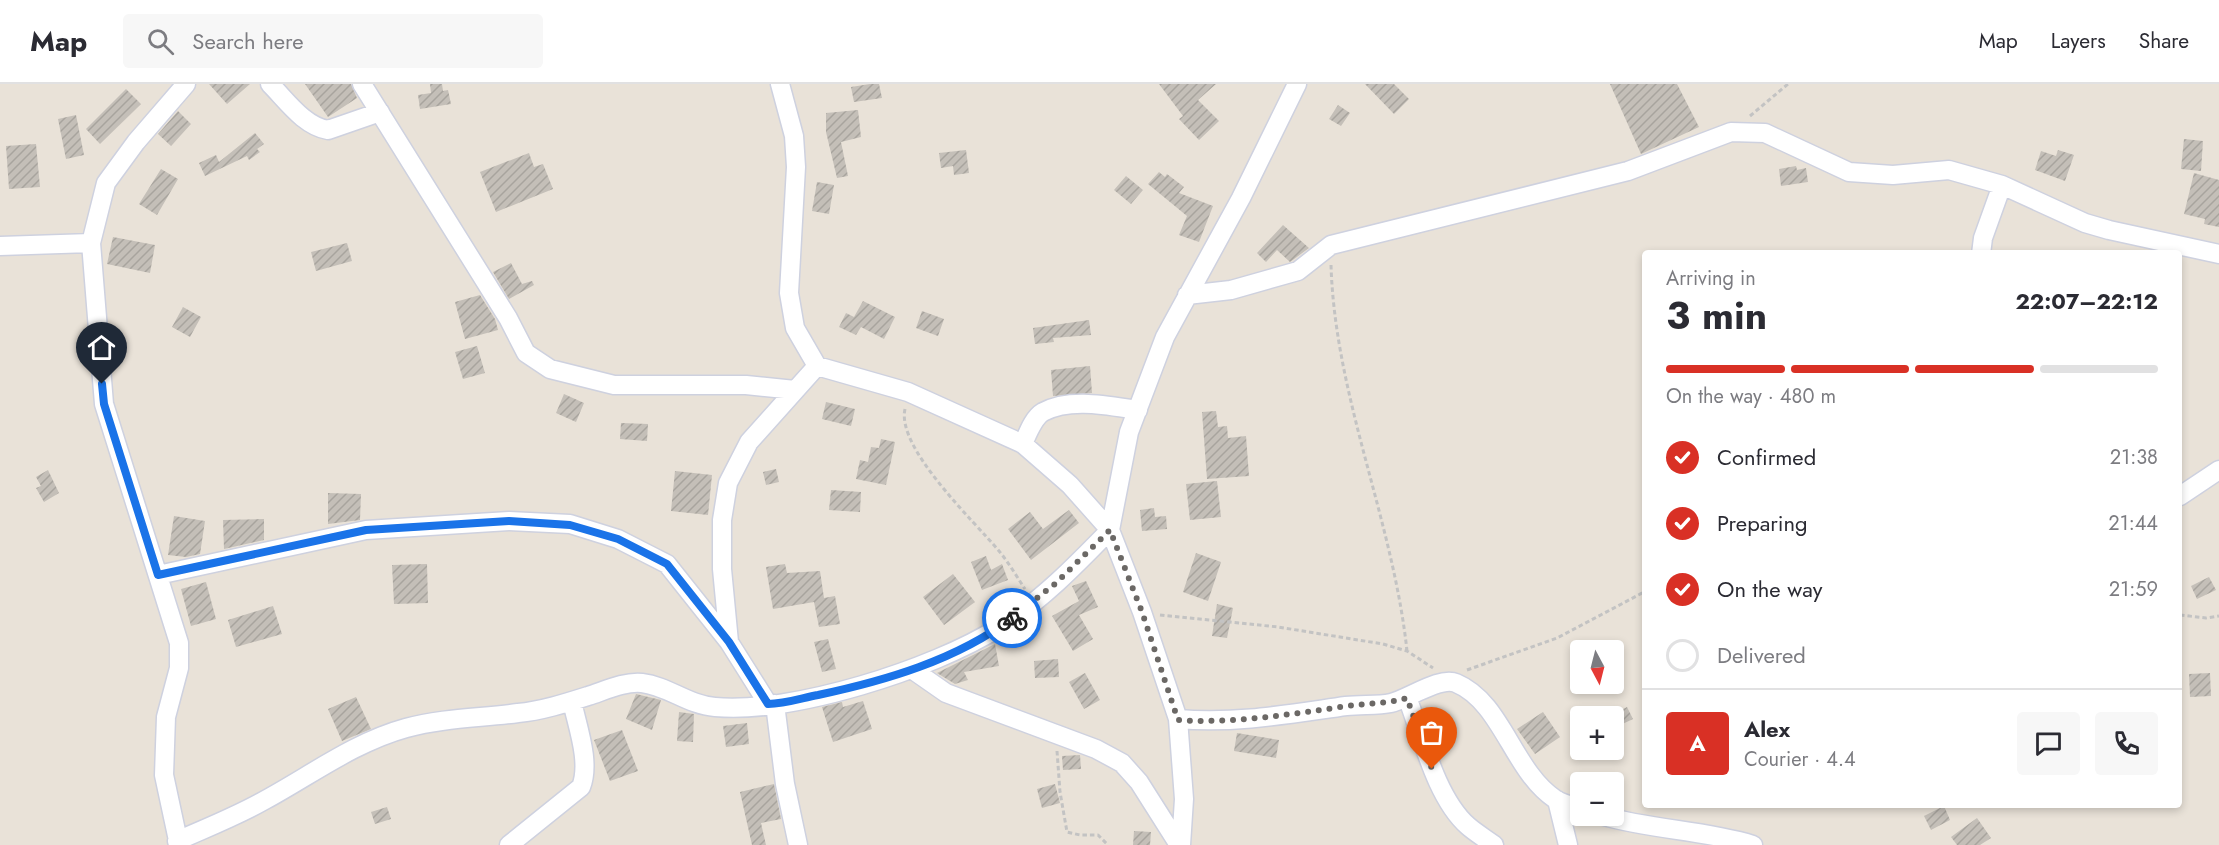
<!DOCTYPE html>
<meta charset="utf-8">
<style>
:root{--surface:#fff;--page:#f7f7f7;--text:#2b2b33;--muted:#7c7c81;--line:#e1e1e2;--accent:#d93025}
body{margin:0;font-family:Jost,sans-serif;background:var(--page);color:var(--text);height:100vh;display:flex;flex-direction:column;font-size:22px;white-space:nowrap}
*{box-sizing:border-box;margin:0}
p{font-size:20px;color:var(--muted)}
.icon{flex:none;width:33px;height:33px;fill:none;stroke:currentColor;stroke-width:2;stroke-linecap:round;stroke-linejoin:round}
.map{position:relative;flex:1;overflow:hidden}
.panel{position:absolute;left:1642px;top:166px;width:540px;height:558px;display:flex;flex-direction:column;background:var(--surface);border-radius:6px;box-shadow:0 3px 9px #0003}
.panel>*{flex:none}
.needle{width:39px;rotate:173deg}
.tools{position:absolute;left:1570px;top:556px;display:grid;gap:12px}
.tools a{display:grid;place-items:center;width:54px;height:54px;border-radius:6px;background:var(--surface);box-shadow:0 3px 9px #0003;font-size:30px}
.pin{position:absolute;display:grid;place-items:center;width:51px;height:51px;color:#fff;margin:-62px -26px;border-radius:50% 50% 50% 0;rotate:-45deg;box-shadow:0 0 6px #0007}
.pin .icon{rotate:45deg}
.courier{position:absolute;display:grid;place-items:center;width:60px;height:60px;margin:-30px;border:4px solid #1a73e8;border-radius:50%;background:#fff;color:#222;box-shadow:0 2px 8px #0007}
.head em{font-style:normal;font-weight:700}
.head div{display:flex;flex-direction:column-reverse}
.head{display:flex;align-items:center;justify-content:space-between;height:102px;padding:0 24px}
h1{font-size:39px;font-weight:700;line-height:45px}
.bar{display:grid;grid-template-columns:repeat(4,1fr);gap:9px 6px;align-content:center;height:72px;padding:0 24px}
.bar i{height:8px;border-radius:4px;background:var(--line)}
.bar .active{background:var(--accent)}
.bar p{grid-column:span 4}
.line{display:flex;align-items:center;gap:15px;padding:0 24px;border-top:2px solid var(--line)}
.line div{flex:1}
.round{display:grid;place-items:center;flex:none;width:63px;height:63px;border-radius:6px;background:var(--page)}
ol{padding:0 24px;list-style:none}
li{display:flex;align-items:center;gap:18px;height:66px}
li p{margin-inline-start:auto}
li .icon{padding:6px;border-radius:50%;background:var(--accent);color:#fff;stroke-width:4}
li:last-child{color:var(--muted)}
li i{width:33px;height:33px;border:3px solid var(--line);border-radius:50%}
header{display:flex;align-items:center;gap:36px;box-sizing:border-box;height:84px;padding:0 30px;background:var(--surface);border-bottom:2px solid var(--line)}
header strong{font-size:28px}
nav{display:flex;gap:33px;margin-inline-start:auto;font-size:21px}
.search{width:420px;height:54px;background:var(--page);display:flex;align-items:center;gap:15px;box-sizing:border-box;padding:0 21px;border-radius:6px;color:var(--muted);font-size:22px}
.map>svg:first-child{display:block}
.building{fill:url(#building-hatch)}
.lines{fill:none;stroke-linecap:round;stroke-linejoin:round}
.street-casing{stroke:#ced1df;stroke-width:21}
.path{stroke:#c3c3c3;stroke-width:3;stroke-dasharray:4.5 3;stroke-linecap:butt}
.street{stroke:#fff;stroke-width:18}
.done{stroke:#6b6865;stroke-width:6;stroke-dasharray:0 10.8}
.route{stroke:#1a73e8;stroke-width:8}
</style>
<header>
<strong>Map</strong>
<div class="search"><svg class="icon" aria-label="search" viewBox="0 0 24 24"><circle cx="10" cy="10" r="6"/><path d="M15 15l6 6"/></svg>Search here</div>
<nav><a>Map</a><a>Layers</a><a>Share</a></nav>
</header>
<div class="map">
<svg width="2219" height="761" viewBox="0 0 2219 761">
<defs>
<pattern id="building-hatch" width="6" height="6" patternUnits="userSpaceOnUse" patternTransform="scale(1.5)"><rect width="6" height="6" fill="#c4bfb8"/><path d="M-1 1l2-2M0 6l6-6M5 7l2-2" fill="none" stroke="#a8a49e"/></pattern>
</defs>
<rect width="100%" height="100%" fill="#e9e2d8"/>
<path class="building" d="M 209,0 L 250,0 L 227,20 Z
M 305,0 L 351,0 L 357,14 L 328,33 Z
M 430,0 L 442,0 L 443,7 L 448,6 L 451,20 L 420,25 L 418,11 L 431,9 Z
M 870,0 L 879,0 L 882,14 L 854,18 L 851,3 Z
M 1159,0 L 1216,0 L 1198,16 L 1219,37 L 1199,56 L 1179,35 L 1183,32 Z
M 1365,0 L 1394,0 L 1409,15 L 1394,30 Z
M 1610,0 L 1677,0 L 1699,43 L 1641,70 Z
M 126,5 L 141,20 L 100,60 L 86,45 Z
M 1338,21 L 1350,29 L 1341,42 L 1329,35 Z
M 858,26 L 861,53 L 841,58 L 848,92 L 837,94 L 826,48 L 826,29 Z
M 178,27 L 191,40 L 171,62 L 158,50 Z
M 76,31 L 84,71 L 66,75 L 58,35 Z
M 255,49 L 264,60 L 257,65 L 260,68 L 249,76 L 247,72 L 205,92 L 199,79 L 216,71 L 219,78 Z
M 2184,55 L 2203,57 L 2201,87 L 2181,85 Z
M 36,60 L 40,103 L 9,105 L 6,62 Z
M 966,66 L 969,89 L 954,91 L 953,82 L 941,84 L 939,69 Z
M 2058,66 L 2074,71 L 2065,97 L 2035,86 L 2041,67 L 2056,72 Z
M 529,69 L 534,83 L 543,80 L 553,105 L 496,128 L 480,88 Z
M 1796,82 L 1797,86 L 1806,84 L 1808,98 L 1781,102 L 1779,85 Z
M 161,85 L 178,95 L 157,131 L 139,120 Z
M 1159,88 L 1165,93 L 1167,90 L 1184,103 L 1179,109 L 1213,122 L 1199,158 L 1179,151 L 1187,132 L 1148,100 Z
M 2194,89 L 2219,96 L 2219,143 L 2204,140 L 2205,135 L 2184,130 Z
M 1126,92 L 1143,106 L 1131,120 L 1114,106 Z
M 817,98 L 834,101 L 829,130 L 812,127 Z
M 1283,141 L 1309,164 L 1290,178 L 1277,166 L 1266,178 L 1257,169 Z
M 113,153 L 155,161 L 150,189 L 107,180 Z
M 347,159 L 352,177 L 316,187 L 311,168 Z
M 511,179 L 522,200 L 532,197 L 534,201 L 509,215 L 493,188 Z
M 480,211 L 495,235 L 498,246 L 465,255 L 455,218 Z
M 863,217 L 895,233 L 884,255 L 861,243 L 856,251 L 839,243 L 846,229 L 854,233 Z
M 183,223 L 201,233 L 190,253 L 172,243 Z
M 922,227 L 944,235 L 938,252 L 916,244 Z
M 1089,236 L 1091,251 L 1053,254 L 1054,258 L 1035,260 L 1033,244 Z
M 477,262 L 485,289 L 463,295 L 455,268 Z
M 1090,282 L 1092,309 L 1053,312 L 1051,286 Z
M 564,310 L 584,319 L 576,338 L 556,329 Z
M 826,318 L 855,325 L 851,342 L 822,335 Z
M 1216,327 L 1218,343 L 1227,342 L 1228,354 L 1246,352 L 1249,392 L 1207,395 L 1202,328 Z
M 621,339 L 648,340 L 647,357 L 620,355 Z
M 881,355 L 895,358 L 886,401 L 856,395 L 860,376 L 868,378 L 871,363 L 879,364 Z
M 776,385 L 779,398 L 766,401 L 763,388 Z
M 48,386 L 59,409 L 44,418 L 36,404 L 41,402 L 36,393 Z
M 675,387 L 712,391 L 708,431 L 671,427 Z
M 1217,397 L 1221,433 L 1190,436 L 1186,400 Z
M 831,406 L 861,408 L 860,428 L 829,426 Z
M 328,409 L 361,410 L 360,436 L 328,440 Z
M 1154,424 L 1155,433 L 1166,432 L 1167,445 L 1142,447 L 1140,426 Z
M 1069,426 L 1079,439 L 1031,476 L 1008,445 L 1030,428 L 1043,445 Z
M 174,432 L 205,437 L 200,470 L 186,473 L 168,471 Z
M 264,435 L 264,456 L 224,465 L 223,436 Z
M 1196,469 L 1221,478 L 1208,517 L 1183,508 Z
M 986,472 L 991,486 L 1002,480 L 1008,496 L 982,506 L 971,478 Z
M 427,480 L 428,519 L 394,520 L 392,481 Z
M 785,480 L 787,489 L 820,487 L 824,514 L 835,512 L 840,540 L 819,543 L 814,518 L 773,525 L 766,483 Z
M 953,490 L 975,518 L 944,541 L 923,513 Z
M 2209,493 L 2216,506 L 2197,515 L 2191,502 Z
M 1086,497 L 1098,523 L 1079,531 L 1093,555 L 1073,567 L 1052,532 L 1079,517 L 1072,502 Z
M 206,498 L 216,535 L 191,542 L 181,505 Z
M 1217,520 L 1233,524 L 1227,554 L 1212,552 Z
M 273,522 L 282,550 L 236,563 L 228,536 Z
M 828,555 L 836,585 L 822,588 L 814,558 Z
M 995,560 L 999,582 L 964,588 L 968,596 L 955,600 L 937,589 Z
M 1058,575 L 1059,593 L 1035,594 L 1034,577 Z
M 1085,589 L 1100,616 L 1084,625 L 1069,598 Z
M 2210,589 L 2211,612 L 2190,613 L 2189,590 Z
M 636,610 L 661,616 L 652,646 L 626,635 Z
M 356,613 L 371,645 L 342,657 L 328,625 Z
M 863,617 L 872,645 L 833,658 L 822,623 L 842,618 L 843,623 Z
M 1627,623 L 1633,635 L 1614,644 L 1614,630 Z
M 679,628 L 694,630 L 693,658 L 677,657 Z
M 1543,628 L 1560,653 L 1535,670 L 1517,645 Z
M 747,639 L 749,660 L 726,663 L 723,642 Z
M 622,646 L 638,687 L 610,697 L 594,656 Z
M 1237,649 L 1279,656 L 1276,674 L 1234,667 Z
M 1080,671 L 1081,685 L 1063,686 L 1062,672 Z
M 774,700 L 781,735 L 761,739 L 766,761 L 752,761 L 740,708 Z
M 1055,700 L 1060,719 L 1042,724 L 1037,705 Z
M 1944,722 L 1950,736 L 1931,746 L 1924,732 Z
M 387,723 L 391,735 L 375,740 L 371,728 Z
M 1977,734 L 1991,754 L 1980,761 L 1957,761 L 1951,753 Z
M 1134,747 L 1151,748 L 1150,761 L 1133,761 Z"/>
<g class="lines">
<g class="street-casing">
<path id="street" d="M 270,0 C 287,17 304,42 328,46 L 380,28
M 362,0 L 508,234 L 526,269 L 550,285 L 614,301 L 746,301 L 795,306
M 0,162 L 91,159
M 1981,170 L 1983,154 L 2002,101
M 1187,211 L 1231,206 L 1298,187 L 1331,161 L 1628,87 L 1731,48 L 1765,49 L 1849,88 L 1893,91 L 1949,86 L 2002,101 L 2085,139 L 2109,146 L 2219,170
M 1023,360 C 1028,349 1033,334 1043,328 C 1070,313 1110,322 1138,326
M 2180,412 L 2219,386
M 158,491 L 366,446 L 509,437 L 570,440 L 618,455 L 667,480 L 729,558
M 913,586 L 946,609 L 1096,665 L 1122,679 L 1139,698 L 1179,761
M 1407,613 C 1422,652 1436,714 1468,742 C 1476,749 1486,755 1494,761
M 768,620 L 729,558 L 722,485 L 722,436 L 728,399 L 749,358 L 817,282
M 775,620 L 785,700 L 798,761
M 1178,635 C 1235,640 1289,630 1346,622 C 1361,620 1377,622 1391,619 C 1408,615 1440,592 1456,599 C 1502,618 1513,687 1555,715 C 1562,720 1573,722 1581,724
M 1557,716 L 1568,761
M 1604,732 C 1653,746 1704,746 1753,761
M 177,757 C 206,744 237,732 265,716 C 311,691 355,658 406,644 C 443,634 481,634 518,629 C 541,627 566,619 588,612 C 604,607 625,597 642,599 C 668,602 688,621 715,623 C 792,630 933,585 998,544 C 1040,518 1076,481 1110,446 L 1070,401 L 1023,360 L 908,308 L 817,282 L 795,244 L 789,209 L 796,83 L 794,52 L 780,0
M 179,761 L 164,691 L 166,633 L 179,584 L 179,559 L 104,320 L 91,159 L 106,99 L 136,58 L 186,0
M 509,761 L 581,703 C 591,678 577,642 572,617
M 1181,761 L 1184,715 L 1178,635 L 1142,528 L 1110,446 L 1129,348 L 1165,253 L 1241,114 L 1297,0"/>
</g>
<path class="path" d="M 1750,32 L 1788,0
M 1331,181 C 1335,313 1393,436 1407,567
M 905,325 C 896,364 975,438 999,467 C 1009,479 1017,493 1025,505
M 1160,531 L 1278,543 L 1383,560 L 1407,567 L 1433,584
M 2180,531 L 2206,534 L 2219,532
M 1467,586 L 1557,554 L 1646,507
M 1057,667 L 1060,708 L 1067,748 L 1080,751 L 1098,751 L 1108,761"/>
<use href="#street" class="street"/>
</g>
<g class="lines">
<path class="done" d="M 1012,534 L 1056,499 L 1110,446 L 1142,528 L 1178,636 C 1235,640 1290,630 1348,622 C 1368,619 1387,620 1407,614 L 1432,685"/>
<path class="route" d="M 102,300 L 104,320 L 158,491 L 366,446 L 509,437 L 570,441 L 618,455 L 667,480 L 729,558 L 768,620 C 785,620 802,614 818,611 C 884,597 957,576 1012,534"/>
</g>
</svg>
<div class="tools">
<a><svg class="needle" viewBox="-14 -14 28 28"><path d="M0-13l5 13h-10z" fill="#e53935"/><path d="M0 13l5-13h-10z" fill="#7c7c81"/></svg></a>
<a>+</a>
<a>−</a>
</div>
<div class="pin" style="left:1432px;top:685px;background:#ea580c"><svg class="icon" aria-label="bag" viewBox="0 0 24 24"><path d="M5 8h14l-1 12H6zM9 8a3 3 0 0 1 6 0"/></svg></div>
<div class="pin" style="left:102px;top:300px;background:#1f2937"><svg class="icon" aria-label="home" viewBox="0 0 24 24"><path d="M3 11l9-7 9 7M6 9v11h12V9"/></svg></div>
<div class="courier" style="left:1012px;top:534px"><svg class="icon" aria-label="bike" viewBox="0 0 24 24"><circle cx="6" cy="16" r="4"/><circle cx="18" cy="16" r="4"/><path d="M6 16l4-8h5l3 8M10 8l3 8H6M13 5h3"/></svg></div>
<section class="panel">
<div class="head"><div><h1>3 min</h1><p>Arriving in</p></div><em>22:07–22:12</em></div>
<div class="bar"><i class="active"></i><i class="active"></i><i class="active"></i><i></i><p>On the way · 480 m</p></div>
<ol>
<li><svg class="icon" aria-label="check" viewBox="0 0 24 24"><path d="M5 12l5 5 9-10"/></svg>Confirmed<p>21:38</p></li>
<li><svg class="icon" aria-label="check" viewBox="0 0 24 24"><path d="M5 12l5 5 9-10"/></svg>Preparing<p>21:44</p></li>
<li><svg class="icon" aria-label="check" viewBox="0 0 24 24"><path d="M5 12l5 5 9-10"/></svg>On the way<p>21:59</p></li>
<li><i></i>Delivered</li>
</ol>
<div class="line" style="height:108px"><b class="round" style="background:var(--accent);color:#fff">A</b><div><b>Alex</b><p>Courier · 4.4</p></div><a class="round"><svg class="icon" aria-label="chat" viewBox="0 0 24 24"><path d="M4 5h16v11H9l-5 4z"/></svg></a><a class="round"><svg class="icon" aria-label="phone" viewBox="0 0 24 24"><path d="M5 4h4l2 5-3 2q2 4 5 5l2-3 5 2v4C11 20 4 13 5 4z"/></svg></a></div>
</section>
</div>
